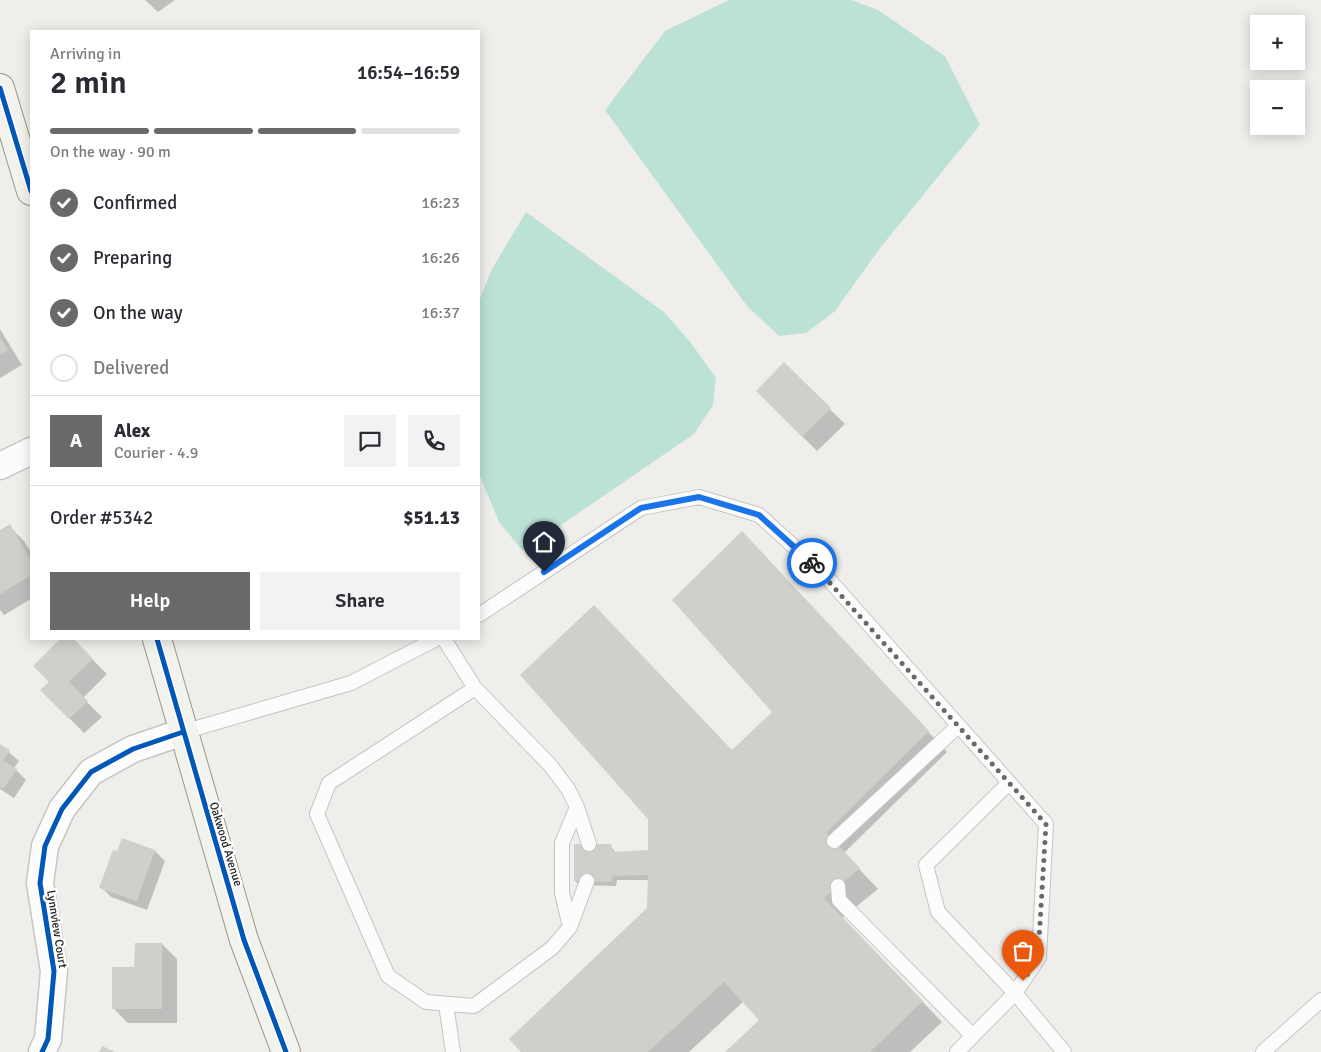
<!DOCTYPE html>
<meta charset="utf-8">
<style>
:root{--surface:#fff;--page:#f2f2f3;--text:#2b2b33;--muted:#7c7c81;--line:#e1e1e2;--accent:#6a6968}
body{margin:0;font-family:Signika,sans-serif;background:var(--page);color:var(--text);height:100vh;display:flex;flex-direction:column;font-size:19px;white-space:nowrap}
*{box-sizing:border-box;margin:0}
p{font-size:16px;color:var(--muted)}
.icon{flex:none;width:28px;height:28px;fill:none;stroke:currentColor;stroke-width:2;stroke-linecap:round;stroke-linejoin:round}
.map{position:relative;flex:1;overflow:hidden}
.panel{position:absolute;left:30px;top:30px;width:450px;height:610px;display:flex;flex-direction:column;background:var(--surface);border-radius:0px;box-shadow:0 2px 12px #0003}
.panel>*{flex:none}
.buttons{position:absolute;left:1250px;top:15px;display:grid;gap:10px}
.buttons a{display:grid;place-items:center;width:55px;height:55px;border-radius:0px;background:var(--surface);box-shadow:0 2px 12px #0003;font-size:25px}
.pin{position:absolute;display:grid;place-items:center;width:42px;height:42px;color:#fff;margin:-51px -21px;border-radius:50% 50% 50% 0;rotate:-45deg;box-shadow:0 0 5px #0007}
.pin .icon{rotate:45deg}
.courier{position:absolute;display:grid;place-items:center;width:50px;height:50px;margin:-25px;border:4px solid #1a73e8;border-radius:50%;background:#fff;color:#222;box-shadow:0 1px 6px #0007}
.overview em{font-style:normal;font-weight:600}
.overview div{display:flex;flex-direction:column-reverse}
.overview{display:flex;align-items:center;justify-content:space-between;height:85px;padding:0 20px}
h1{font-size:32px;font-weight:600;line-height:38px}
.bar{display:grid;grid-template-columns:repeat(4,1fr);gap:8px 5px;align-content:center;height:60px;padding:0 20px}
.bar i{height:6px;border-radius:4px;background:var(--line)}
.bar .on{background:var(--accent)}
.bar p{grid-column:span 4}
.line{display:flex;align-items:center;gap:12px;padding:0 20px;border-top:1px solid var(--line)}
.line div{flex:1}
.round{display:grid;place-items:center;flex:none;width:52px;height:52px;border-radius:0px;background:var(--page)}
ol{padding:0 20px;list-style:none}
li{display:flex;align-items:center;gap:15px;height:55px}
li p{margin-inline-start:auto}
li .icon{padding:5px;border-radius:50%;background:var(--accent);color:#fff;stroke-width:4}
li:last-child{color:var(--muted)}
li i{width:28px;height:28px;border:2px solid var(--line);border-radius:50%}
.button{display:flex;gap:10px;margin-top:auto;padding:10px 20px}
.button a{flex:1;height:58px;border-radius:0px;background:var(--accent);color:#fff;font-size:20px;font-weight:600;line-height:58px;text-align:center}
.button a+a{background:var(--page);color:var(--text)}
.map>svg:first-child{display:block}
.pitch{fill:#bce1d5}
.shadow{fill:#0003}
.building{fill:#d0cfcc}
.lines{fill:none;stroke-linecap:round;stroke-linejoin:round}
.lane-casing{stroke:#c6c5c3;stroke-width:16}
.street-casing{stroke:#c6c5c3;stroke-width:29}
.secondary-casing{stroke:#959885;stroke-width:30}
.lane{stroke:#fdfcfc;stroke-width:14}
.street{stroke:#fdfcfc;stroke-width:26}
.secondary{stroke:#f3f3ee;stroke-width:28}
.cycleway-casing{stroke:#fff;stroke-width:8}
.cycleway{stroke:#0057b8;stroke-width:5}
.done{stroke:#6a6968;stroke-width:5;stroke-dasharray:0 9}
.route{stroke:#1a73e8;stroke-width:6}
.labels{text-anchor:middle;stroke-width:5;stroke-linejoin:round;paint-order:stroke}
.street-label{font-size:12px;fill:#222;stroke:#fff}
</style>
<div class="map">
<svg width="1321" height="1052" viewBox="0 0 1321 1052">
<rect width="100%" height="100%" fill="#f0eeeb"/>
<path class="pitch" d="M 729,0 L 851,0 L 878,10 L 945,56 L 980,125 L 880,248 L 835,311 L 806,333 L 779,336 L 747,306 L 605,110 L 665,31 Z
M 526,212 L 664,312 L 691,343 L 716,378 L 713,405 L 694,434 L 523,551 L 499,522 L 479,474 L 479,301 L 492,269 Z"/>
<path class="shadow" d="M 145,0 L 175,0 L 158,12 Z
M 0,329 L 22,365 L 0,378 Z
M 784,364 L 845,424 L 817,451 L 757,391 Z
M 9,526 L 24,541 L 31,552 L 31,599 L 4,615 L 0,610 L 0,531 Z
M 762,553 L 947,752 L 844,853 L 878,889 L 842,918 L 942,1022 L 910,1052 L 727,1052 L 761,1020 L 744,1001 L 689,1052 L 523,1052 L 649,908 L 649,880 L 617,880 L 616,886 L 579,885 L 575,881 L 610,845 L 616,853 L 648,852 L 732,751 L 774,712 Z
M 62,639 L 72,639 L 107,674 L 83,698 L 102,717 L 84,733 L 42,690 L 51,682 L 35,666 Z
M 0,745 L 19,761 L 14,768 L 26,780 L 14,798 L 0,789 Z
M 155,851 L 165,861 L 147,910 L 111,897 L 101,887 Z
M 162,944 L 177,959 L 177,1023 L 128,1023 L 113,1008 L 136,968 Z"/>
<path class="building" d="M 0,337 L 8,350 L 0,354 Z
M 784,362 L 831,408 L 802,437 L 756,391 Z
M 10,524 L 31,561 L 31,575 L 0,594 L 0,530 Z
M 742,531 L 929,731 L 826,833 L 860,868 L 824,898 L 923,1001 L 870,1052 L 725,1052 L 759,1020 L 724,982 L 648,1052 L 521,1052 L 509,1039 L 647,908 L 648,875 L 613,876 L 611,882 L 574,881 L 574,844 L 611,844 L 613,852 L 648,850 L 648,819 L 520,675 L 594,605 L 732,750 L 772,712 L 672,600 Z
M 60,639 L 74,639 L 93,659 L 69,682 L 88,701 L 69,719 L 40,690 L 49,682 L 33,666 Z
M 0,744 L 10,750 L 3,760 L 17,769 L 3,789 L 0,787 Z
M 122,838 L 155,850 L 137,901 L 99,888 L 113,850 L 117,851 Z
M 135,943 L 162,943 L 162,1009 L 112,1009 L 112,967 L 134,967 Z
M 102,1046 L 115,1052 L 99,1052 Z"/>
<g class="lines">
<g class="lane-casing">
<path id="lane" d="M 479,615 L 641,508 L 699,497 L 759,515 L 824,574 L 1046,824 L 1039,957 L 1015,993 L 957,1052
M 444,639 L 475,688 L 550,765 L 568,789 L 577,807 L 589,844
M 475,688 L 329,783 L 317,814 L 388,976 L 426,1002 L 474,1006 L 552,948 L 570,927 L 587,881
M 183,732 L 351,683 L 436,639
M 1009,783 L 926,865 L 938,912 L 1015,993 L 1064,1052
M 834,841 L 958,726
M 838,886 L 839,900 L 973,1036
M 570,927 L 562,893 L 562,843 L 577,807
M 446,1004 L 453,1052
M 1263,1052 L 1321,1000"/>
</g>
<g class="street-casing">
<path id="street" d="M 0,466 L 31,451
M 42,1052 L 48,1039 L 54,971 L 40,883 L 45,846 L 62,809 L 91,772 L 133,749 L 183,732"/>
</g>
<g class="secondary-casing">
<path id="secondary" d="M 0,88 L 31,191
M 157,639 L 244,940 L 286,1052"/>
</g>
<use href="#lane" class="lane"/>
<use href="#street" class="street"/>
<use href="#secondary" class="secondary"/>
<g class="cycleway-casing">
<path id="cycleway" d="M 0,88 L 31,191
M 157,639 L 244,940 L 286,1052
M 42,1052 L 48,1039 L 54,971 L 40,883 L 45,846 L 62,809 L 91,772 L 133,749 L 183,732"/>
</g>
<use href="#cycleway" class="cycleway"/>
</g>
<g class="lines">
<path class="done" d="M 812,563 L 1046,824 L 1038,957 L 1023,981"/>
<path class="route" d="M 544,572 L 641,508 L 699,497 L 759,515 L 812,563"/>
</g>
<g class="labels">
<g class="street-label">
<text transform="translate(226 844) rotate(73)" y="4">Oakwood Avenue</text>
<text transform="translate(57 929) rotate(81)" y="4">Lynnview Court</text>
</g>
</g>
</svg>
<div class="buttons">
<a>+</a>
<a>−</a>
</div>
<div class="pin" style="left:1023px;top:981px;background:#ea580c"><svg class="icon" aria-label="bag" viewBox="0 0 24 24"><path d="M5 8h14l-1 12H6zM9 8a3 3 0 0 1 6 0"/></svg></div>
<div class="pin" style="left:544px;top:572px;background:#1f2937"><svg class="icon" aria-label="home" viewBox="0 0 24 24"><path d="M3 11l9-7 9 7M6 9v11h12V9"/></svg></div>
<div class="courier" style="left:812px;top:563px"><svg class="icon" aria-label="bike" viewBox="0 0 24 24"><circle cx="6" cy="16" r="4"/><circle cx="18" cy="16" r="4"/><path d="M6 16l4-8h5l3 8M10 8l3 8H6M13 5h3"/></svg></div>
<section class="panel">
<div class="overview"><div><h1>2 min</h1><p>Arriving in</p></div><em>16:54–16:59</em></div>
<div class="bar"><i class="on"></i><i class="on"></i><i class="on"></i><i></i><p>On the way · 90 m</p></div>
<ol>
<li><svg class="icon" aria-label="check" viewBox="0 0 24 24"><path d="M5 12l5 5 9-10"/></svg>Confirmed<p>16:23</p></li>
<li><svg class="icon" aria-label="check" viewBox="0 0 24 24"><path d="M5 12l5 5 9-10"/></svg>Preparing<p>16:26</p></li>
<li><svg class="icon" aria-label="check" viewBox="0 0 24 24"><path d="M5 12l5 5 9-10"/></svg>On the way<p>16:37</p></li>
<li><i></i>Delivered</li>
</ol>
<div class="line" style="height:90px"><b class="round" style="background:var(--accent);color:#fff">A</b><div><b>Alex</b><p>Courier · 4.9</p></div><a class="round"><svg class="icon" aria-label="chat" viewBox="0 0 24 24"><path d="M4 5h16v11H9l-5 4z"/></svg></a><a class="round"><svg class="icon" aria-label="phone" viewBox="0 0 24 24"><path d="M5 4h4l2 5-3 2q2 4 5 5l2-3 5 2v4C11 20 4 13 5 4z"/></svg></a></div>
<div class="line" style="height:65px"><div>Order #5342</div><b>$51.13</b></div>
<div class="button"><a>Help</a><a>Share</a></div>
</section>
</div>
